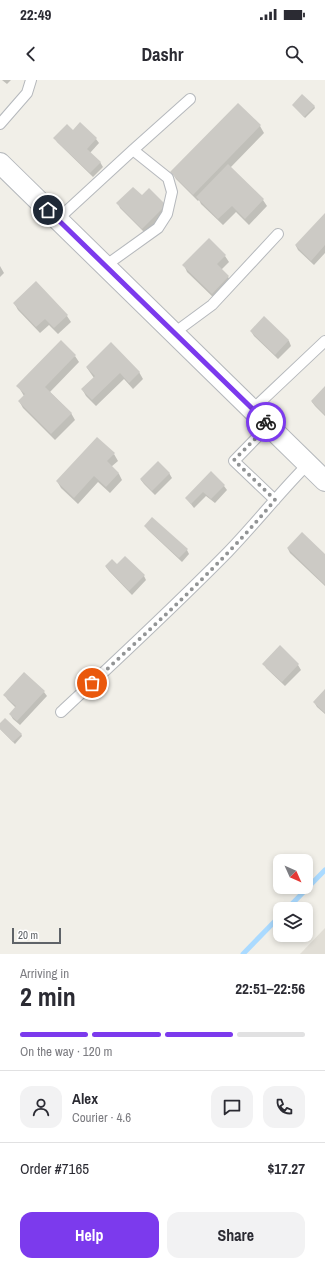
<!DOCTYPE html>
<meta charset="utf-8">
<style>
:root{--surface:#fff;--page:#f2f2f3;--text:#2b2b33;--muted:#7c7c81;--line:#e1e1e2;--accent:#7c3aed}
body{margin:0;font-family:"Archivo Narrow",sans-serif;background:var(--page);color:var(--text);height:100vh;display:flex;flex-direction:column;font-size:15px;white-space:nowrap}
*{box-sizing:border-box;margin:0}
p{font-size:13px;color:var(--muted)}
.icon{flex:none;width:22px;height:22px;fill:none;stroke:currentColor;stroke-width:2;stroke-linecap:round;stroke-linejoin:round}
.map{position:relative;height:874px;overflow:hidden}
.drawer{display:flex;flex-direction:column;background:var(--surface);flex:1}
.drawer>*{flex:none}
.needle{width:26px;rotate:135deg}
.controls{position:absolute;left:273px;top:774px;display:grid;gap:8px}
.controls a{display:grid;place-items:center;width:40px;height:40px;border-radius:8px;background:var(--surface);box-shadow:0 2px 6px #0003;font-size:20px}
.scale{position:absolute;left:12px;bottom:10px;width:49px;box-sizing:border-box;padding-left:4px;border:2px solid #5f6368;border-top:0;font-size:11px;line-height:14px;white-space:nowrap;color:#5f6368;-webkit-text-stroke:3px #fff;paint-order:stroke}
.pin{position:absolute;display:grid;place-items:center;width:34px;height:34px;color:#fff;margin:-17px;border:2px solid #fff;border-radius:50%;box-shadow:0 1px 4px #0007}
.courier{position:absolute;display:grid;place-items:center;width:40px;height:40px;margin:-20px;border:3px solid #7c3aed;border-radius:50%;background:#fff;color:#222;box-shadow:0 1px 5px #0007}
.headline em{font-style:normal;font-weight:700}
.headline div{display:flex;flex-direction:column-reverse}
.headline{display:flex;align-items:center;justify-content:space-between;height:68px;padding:0 20px}
h1{font-size:26px;font-weight:700;line-height:30px}
.bar{display:grid;grid-template-columns:repeat(4,1fr);gap:6px 4px;align-content:center;height:48px;padding:0 20px}
.bar i{height:5px;border-radius:3px;background:var(--line)}
.bar .selected{background:var(--accent)}
.bar p{grid-column:span 4}
.line{display:flex;align-items:center;gap:10px;padding:0 20px;border-top:1px solid var(--line)}
.line div{flex:1}
.round{display:grid;place-items:center;flex:none;width:42px;height:42px;border-radius:12px;background:var(--page)}
.action{display:flex;gap:8px;margin-top:auto;padding:8px 20px}
.action a{flex:1;height:46px;border-radius:12px;background:var(--accent);color:#fff;font-size:16px;font-weight:700;line-height:46px;text-align:center}
.action a+a{background:var(--page);color:var(--text)}
.status{display:flex;justify-content:space-between;align-items:center;height:28px;padding:0 20px;background:var(--surface);direction:ltr}
.status svg{height:11px;fill:currentColor}
header{display:flex;justify-content:space-between;align-items:center;height:52px;padding:0 20px;background:var(--surface);font-size:18px;font-weight:700}
.map>svg:first-child{display:block}
.education{fill:#e1ded6}
.shadow{fill:#0003}
.lines{fill:none;stroke-linecap:round;stroke-linejoin:round}
.stream{stroke:#aadaff;stroke-width:5}
.building{fill:#cccac5}
.lane-casing{stroke:#b5b8bc;stroke-width:12}
.street-casing{stroke:#b5b8bc;stroke-width:22}
.lane{stroke:#fff;stroke-width:10}
.street{stroke:#fff;stroke-width:20}
.done{stroke:#929495;stroke-width:4;stroke-dasharray:0 7.2}
.route{stroke:#7c3aed;stroke-width:5}
</style>
<div class="status"><b>22:49</b><svg viewBox="0 0 49 12"><path d="M0 12V9h3v3zM5 12V6h3v6zM10 12V3h3v9zM15 12V0h3v12zM26 1h20v11H26zM47 4h2v5h-2z"/></svg></div>
<header><svg class="icon" aria-label="back" viewBox="0 0 24 24"><path d="M15 5l-7 7 7 7"/></svg>Dashr<svg class="icon" aria-label="search" viewBox="0 0 24 24"><circle cx="10" cy="10" r="6"/><path d="M15 15l6 6"/></svg></header>
<div class="map">
<svg width="325" height="874" viewBox="0 0 325 874">
<rect width="100%" height="100%" fill="#f1efe8"/>
<path class="education" d="M 325,848 L 325,874 L 300,874 Z"/>
<path class="shadow" d="M 2,0 L 11,0 L 7,4 Z
M 238,24 L 260,46 L 264,53 L 230,88 L 263,120 L 267,126 L 249,145 L 236,132 L 223,145 L 201,124 L 199,120 L 198,121 L 176,99 L 172,92 Z
M 293,25 L 314,26 L 315,28 L 305,38 Z
M 80,43 L 96,59 L 99,63 L 90,73 L 100,82 L 103,87 L 93,97 L 57,62 L 55,58 L 73,51 Z
M 142,117 L 168,130 L 145,153 L 120,128 L 118,123 Z
M 325,135 L 325,173 L 314,185 L 298,170 L 296,166 Z
M 225,176 L 229,182 L 221,190 L 228,197 L 232,203 L 216,220 L 187,192 L 184,185 Z
M 0,186 L 4,193 L 0,197 Z
M 14,223 L 67,236 L 71,242 L 58,254 L 49,245 L 40,253 L 18,230 Z
M 264,238 L 289,261 L 291,266 L 278,279 L 254,256 L 251,251 Z
M 75,276 L 79,282 L 50,312 L 71,333 L 75,340 L 55,360 L 23,328 L 19,321 L 24,316 L 18,306 Z
M 87,288 L 139,292 L 143,299 L 133,309 L 124,299 L 96,326 L 86,316 L 82,309 L 94,298 Z
M 325,308 L 325,336 L 315,326 L 312,322 Z
M 114,374 L 118,381 L 111,387 L 119,394 L 122,400 L 110,413 L 98,402 L 78,424 L 61,408 L 57,401 Z
M 169,393 L 172,398 L 155,415 L 144,404 L 141,400 Z
M 211,393 L 224,406 L 227,410 L 215,423 L 206,416 L 194,428 L 186,418 Z
M 145,446 L 187,470 L 189,474 L 182,482 L 148,450 Z
M 288,469 L 325,475 L 325,506 L 290,473 Z
M 117,485 L 144,496 L 146,500 L 132,515 L 109,491 L 106,487 Z
M 280,567 L 298,585 L 301,590 L 285,606 L 266,588 L 264,584 Z
M 325,611 L 325,634 L 317,627 L 314,622 Z
M 44,612 L 47,616 L 20,645 L 13,639 L 10,634 L 16,628 L 7,619 L 5,615 Z
M 0,644 L 21,654 L 22,656 L 15,664 L 0,649 Z"/>
<g class="lines">
<path class="stream" d="M 287,829 L 325,790
M 243,874 L 280,836"/>
</g>
<path class="building" d="M 302,14 L 315,26 L 304,37 L 292,25 Z
M 238,23 L 261,45 L 193,115 L 170,92 Z
M 80,42 L 97,58 L 87,69 L 101,82 L 90,93 L 53,58 L 67,44 L 73,50 Z
M 228,84 L 264,119 L 245,139 L 232,126 L 218,139 L 196,117 Z
M 133,107 L 142,115 L 149,108 L 166,125 L 142,149 L 116,123 Z
M 325,133 L 325,165 L 311,181 L 295,165 Z
M 209,158 L 226,175 L 217,184 L 229,196 L 212,214 L 182,185 Z
M 36,201 L 68,235 L 54,248 L 45,239 L 36,247 L 13,223 Z
M 264,236 L 289,260 L 275,275 L 250,251 Z
M 61,260 L 76,275 L 45,307 L 72,333 L 51,354 L 18,321 L 25,314 L 16,306 Z
M 111,262 L 140,292 L 129,303 L 120,293 L 92,320 L 81,309 L 95,296 L 86,287 Z
M 325,306 L 325,335 L 311,321 Z
M 97,357 L 115,373 L 107,381 L 119,393 L 106,407 L 94,396 L 74,418 L 56,401 Z
M 158,381 L 170,393 L 152,411 L 140,399 Z
M 211,391 L 225,405 L 211,419 L 203,412 L 191,424 L 185,418 Z
M 152,437 L 188,469 L 179,478 L 144,446 Z
M 302,452 L 325,474 L 325,505 L 287,468 Z
M 125,476 L 145,495 L 129,511 L 105,486 L 112,479 L 117,484 Z
M 280,565 L 299,584 L 282,602 L 262,584 Z
M 24,592 L 45,611 L 17,641 L 9,634 L 16,626 L 3,615 Z
M 325,609 L 325,633 L 313,622 Z
M 5,638 L 22,654 L 13,662 L 0,649 L 0,643 Z"/>
<g class="lines">
<g class="lane-casing">
<path id="lane" d="M 0,44 L 27,13 L 31,0
M 58,139 L 133,70 L 190,19
M 105,186 L 158,148 L 167,134 L 172,112 L 168,98 L 133,70
M 174,253 L 212,225 L 278,154
M 253,329 L 325,261
M 269,345 L 234,381 L 275,420
M 61,632 C 118,579 174,527 228,472 C 256,443 280,412 308,384"/>
</g>
<g class="street-casing">
<path id="street" d="M 0,83 L 325,401"/>
</g>
<use href="#lane" class="lane"/>
<use href="#street" class="street"/>
</g>
<g class="lines">
<path class="done" d="M 92,603 C 155,545 220,486 275,420 L 234,380 L 269,345 L 266,342"/>
<path class="route" d="M 48,130 L 266,342"/>
</g>
</svg>
<div class="controls">
<a><svg class="needle" viewBox="-14 -14 28 28"><path d="M0-13l5 13h-10z" fill="#e53935"/><path d="M0 13l5-13h-10z" fill="#7c7c81"/></svg></a>
<a><svg class="icon" aria-label="layers" viewBox="0 0 24 24"><path d="M12 4l9 5-9 5-9-5zM3 14l9 5 9-5"/></svg></a>
</div>
<div class="scale">20 m</div>
<div class="pin" style="left:92px;top:603px;background:#ea580c"><svg class="icon" aria-label="bag" viewBox="0 0 24 24"><path d="M5 8h14l-1 12H6zM9 8a3 3 0 0 1 6 0"/></svg></div>
<div class="pin" style="left:48px;top:130px;background:#1f2937"><svg class="icon" aria-label="home" viewBox="0 0 24 24"><path d="M3 11l9-7 9 7M6 9v11h12V9"/></svg></div>
<div class="courier" style="left:266px;top:342px"><svg class="icon" aria-label="bike" viewBox="0 0 24 24"><circle cx="6" cy="16" r="4"/><circle cx="18" cy="16" r="4"/><path d="M6 16l4-8h5l3 8M10 8l3 8H6M13 5h3"/></svg></div>
</div>
<section class="drawer">
<div class="headline"><div><h1>2 min</h1><p>Arriving in</p></div><em>22:51–22:56</em></div>
<div class="bar"><i class="selected"></i><i class="selected"></i><i class="selected"></i><i></i><p>On the way · 120 m</p></div>
<div class="line" style="height:72px"><a class="round"><svg class="icon" aria-label="person" viewBox="0 0 24 24"><circle cx="12" cy="8" r="4"/><path d="M4 21q1-7 8-7t8 7"/></svg></a><div><b>Alex</b><p>Courier · 4.6</p></div><a class="round"><svg class="icon" aria-label="chat" viewBox="0 0 24 24"><path d="M4 5h16v11H9l-5 4z"/></svg></a><a class="round"><svg class="icon" aria-label="phone" viewBox="0 0 24 24"><path d="M5 4h4l2 5-3 2q2 4 5 5l2-3 5 2v4C11 20 4 13 5 4z"/></svg></a></div>
<div class="line" style="height:52px"><div>Order #7165</div><b>$17.27</b></div>
<div class="action"><a>Help</a><a>Share</a></div>
</section>
